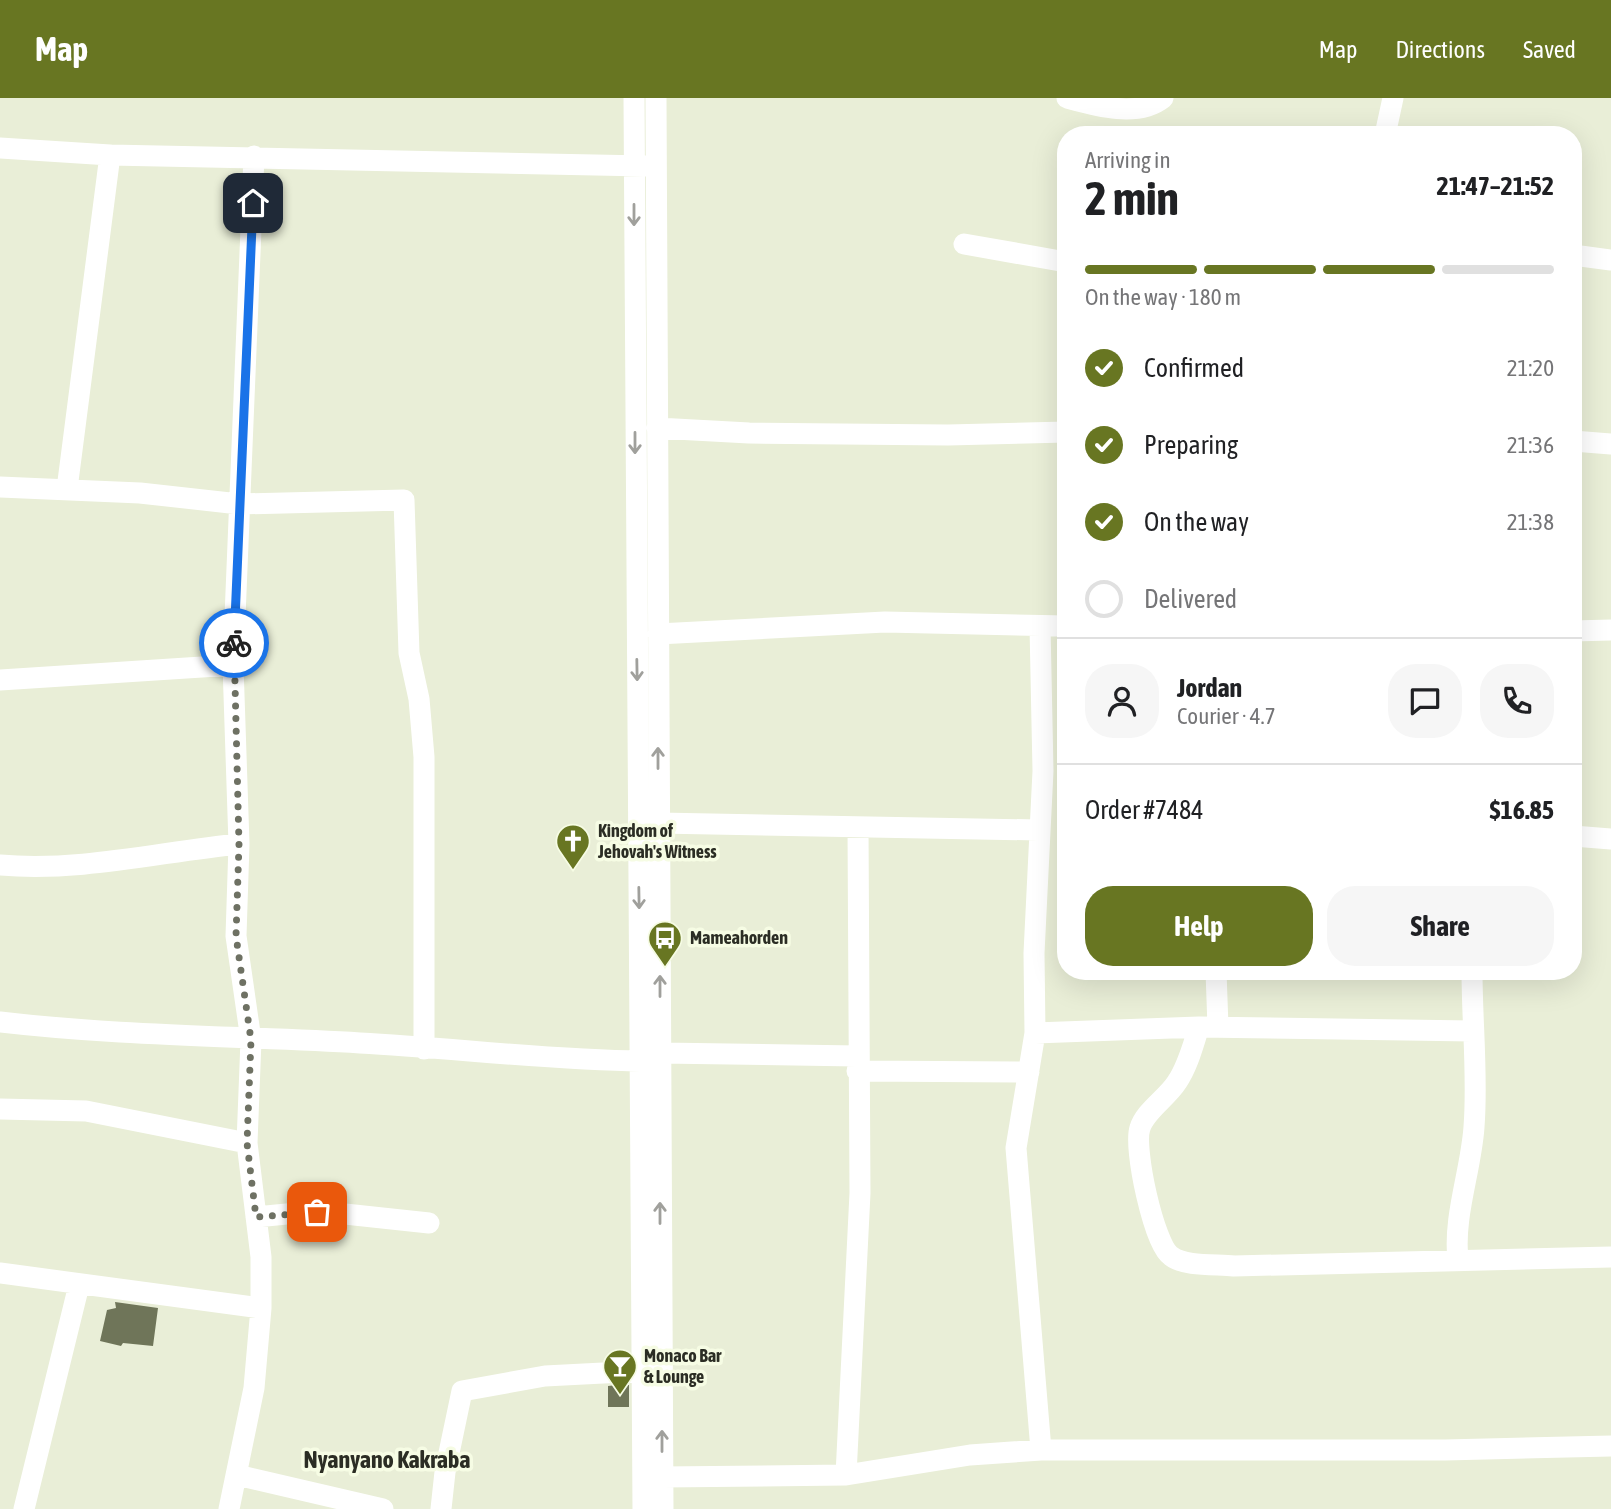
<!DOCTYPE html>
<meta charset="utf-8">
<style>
:root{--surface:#fff;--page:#f6f6f6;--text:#202124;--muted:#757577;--line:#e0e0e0;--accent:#687622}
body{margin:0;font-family:"Asap Condensed",sans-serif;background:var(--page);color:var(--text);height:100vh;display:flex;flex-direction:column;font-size:26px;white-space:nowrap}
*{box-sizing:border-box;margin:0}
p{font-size:23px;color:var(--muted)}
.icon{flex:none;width:38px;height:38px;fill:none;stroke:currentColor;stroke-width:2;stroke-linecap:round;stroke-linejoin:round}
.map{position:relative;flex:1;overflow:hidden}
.side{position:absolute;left:1057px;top:28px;width:525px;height:854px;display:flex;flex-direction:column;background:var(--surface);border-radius:28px;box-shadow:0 7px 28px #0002}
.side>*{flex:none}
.pin{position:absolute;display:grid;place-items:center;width:60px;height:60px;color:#fff;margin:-30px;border-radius:14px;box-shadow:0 4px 10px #0006}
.courier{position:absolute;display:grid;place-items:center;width:70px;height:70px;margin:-35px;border:5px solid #1a73e8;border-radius:50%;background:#fff;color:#222;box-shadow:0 2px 9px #0007}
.head em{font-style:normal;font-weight:700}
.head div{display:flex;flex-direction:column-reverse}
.head{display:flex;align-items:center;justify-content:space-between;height:119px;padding:0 28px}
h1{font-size:46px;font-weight:700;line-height:52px}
.bar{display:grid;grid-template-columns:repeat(4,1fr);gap:10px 7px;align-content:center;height:84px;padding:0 28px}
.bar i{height:9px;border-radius:5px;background:var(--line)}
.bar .current{background:var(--accent)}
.bar p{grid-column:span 4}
.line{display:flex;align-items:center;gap:18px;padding:0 28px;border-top:2px solid var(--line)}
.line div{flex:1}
.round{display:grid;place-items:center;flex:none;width:74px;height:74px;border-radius:28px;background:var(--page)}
ol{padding:0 28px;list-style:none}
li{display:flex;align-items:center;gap:21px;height:77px}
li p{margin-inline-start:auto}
li .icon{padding:7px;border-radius:50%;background:var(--accent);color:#fff;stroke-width:4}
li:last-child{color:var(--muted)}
li i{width:38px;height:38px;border:4px solid var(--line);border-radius:50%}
.button{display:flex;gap:14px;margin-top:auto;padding:14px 28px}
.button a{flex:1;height:80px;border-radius:28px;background:var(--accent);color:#fff;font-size:28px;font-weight:700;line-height:80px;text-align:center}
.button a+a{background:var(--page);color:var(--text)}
header{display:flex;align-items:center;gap:42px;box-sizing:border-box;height:98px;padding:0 35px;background:var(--accent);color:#fff}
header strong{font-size:33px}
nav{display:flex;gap:38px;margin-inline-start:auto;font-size:24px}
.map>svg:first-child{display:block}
.building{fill:#6f7559}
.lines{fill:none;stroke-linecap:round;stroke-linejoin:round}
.minor{stroke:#fff;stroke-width:21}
.oneway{stroke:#a0a09c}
.done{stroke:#6e7163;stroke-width:7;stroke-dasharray:0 12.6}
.route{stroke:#1a73e8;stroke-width:9}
.labels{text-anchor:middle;stroke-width:7;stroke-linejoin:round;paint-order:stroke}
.poi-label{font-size:18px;font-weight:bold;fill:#2b2d24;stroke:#f6fce4;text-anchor:start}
.district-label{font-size:24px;font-weight:bold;fill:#2b2d24;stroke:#f6fce4}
</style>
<header>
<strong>Map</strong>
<nav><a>Map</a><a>Directions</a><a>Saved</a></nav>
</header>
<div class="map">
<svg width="1611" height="1411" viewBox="0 0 1611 1411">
<rect width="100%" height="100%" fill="#e9eed7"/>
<path class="building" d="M 115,1204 L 158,1210 L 153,1248 L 123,1245 L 121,1248 L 100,1243 L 107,1212 L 116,1210 Z
M 617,1287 L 629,1287 L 629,1309 L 608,1309 L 608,1288 Z"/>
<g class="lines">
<path class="minor" d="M 634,0 L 643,1411
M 656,0 L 663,1411
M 1067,0 C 1096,8 1138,20 1163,0
M 1385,37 L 1393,0
M 0,50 L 110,57 L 645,68
M 964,146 L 1066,164
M 1573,157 L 1611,162
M 657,330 L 749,335 L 948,337 L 1066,334
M 1573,343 L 1611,346
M 0,389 L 140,395 L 239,406 L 404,402 L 409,555 L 419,601 L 424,659 L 424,951
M 67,391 L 110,57
M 1040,528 L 1043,673 L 1034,855 L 1035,935 L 1016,1050 L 1041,1352
M 1573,533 L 1611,532
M 658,536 L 885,524 L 1066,528
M 0,582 L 233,567
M 659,725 L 1038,732
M 1573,738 L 1611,741
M 0,767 C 81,774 159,754 239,746
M 1216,873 L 1218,929
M 0,924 C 120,938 240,938 360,945 C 454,950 547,962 641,963
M 1199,929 C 1193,947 1188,968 1177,984 C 1167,1000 1145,1013 1140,1030 C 1133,1049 1154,1147 1171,1158 C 1185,1169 1217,1166 1234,1168 L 1611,1159
M 1035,935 L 1199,929 L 1472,933
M 661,955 L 857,958
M 857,973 L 1029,974
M 0,1011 L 86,1013 L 247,1045
M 256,1119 L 317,1113 L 429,1125
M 1458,1162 C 1453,1118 1471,1073 1474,1029 C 1478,978 1472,925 1472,873
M 0,1175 L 261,1210
M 237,1377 L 383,1411
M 846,1377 L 860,1095 L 858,729
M 662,1379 L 846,1377 L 970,1357 L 1041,1352 L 1445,1352 L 1611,1348
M 24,1411 L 79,1187
M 229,1411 L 254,1290 L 261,1210 L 261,1159 L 247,1045 L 251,942 L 236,838 L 239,746 L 233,567 L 254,58
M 441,1411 L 445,1374 L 462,1293 L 545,1278 L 642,1273"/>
</g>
<defs><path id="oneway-shaft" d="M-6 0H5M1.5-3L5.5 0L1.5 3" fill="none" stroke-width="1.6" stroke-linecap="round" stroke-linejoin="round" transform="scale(1.75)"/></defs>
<g class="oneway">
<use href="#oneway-shaft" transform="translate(634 117) rotate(90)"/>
<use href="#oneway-shaft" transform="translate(635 345) rotate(90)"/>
<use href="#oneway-shaft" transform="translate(637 572) rotate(89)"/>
<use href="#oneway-shaft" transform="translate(658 660) rotate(-90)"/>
<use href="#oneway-shaft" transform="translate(639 800) rotate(89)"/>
<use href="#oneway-shaft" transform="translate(660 888) rotate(-90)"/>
<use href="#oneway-shaft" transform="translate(660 1115) rotate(-90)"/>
<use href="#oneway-shaft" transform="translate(662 1343) rotate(-90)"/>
</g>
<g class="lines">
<path class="done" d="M 234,545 L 239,746 L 236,838 L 251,942 L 247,1045 L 256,1119 L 317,1114"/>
<path class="route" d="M 234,545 L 253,105"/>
</g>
<defs>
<g id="church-pin" transform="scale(1.75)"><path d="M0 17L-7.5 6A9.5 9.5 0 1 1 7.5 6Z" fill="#687622" stroke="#f6fce4"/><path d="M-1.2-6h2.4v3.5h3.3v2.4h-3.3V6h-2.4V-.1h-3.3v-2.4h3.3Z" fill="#fff"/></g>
<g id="bus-pin" transform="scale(1.75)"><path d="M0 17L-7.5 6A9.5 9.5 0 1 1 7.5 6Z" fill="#687622" stroke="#f6fce4"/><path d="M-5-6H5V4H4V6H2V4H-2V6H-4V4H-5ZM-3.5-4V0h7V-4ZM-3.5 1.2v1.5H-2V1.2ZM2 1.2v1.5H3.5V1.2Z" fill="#fff"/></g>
<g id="bar-pin" transform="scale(1.75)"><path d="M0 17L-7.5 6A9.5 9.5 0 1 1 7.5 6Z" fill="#687622" stroke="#f6fce4"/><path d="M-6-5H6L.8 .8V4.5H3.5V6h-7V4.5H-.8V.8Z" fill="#fff"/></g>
</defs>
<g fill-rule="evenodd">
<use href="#church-pin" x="573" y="743"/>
<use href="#bus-pin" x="665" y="840"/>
<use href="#bar-pin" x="620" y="1268"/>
</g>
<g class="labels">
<g class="poi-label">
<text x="598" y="739">Kingdom of<tspan x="598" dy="21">Jehovah's Witness</tspan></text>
<text x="690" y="846">Mameahorden</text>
<text x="644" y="1264">Monaco Bar<tspan x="644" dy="21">&amp; Lounge</tspan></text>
</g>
<g class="district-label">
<text x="387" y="1370">Nyanyano Kakraba</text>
</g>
</g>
</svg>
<div class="pin" style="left:317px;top:1114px;background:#ea580c"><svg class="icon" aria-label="bag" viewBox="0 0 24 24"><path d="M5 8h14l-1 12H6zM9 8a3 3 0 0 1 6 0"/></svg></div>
<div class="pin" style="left:253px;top:105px;background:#1f2937"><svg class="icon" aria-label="home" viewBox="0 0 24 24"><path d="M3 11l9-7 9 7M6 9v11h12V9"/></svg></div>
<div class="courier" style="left:234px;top:545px"><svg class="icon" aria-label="bike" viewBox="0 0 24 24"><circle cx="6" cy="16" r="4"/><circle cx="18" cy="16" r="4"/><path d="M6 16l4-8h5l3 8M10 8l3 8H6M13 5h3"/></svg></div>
<section class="side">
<div class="head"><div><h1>2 min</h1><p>Arriving in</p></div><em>21:47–21:52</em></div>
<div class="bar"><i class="current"></i><i class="current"></i><i class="current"></i><i></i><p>On the way · 180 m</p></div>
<ol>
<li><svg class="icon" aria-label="check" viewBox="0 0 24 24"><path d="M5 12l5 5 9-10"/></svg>Confirmed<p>21:20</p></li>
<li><svg class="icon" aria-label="check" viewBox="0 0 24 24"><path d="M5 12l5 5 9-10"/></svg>Preparing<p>21:36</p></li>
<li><svg class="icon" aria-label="check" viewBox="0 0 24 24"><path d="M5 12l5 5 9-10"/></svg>On the way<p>21:38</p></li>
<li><i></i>Delivered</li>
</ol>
<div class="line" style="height:126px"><a class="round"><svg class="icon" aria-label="person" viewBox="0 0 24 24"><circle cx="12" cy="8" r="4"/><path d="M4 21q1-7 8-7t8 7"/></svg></a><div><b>Jordan</b><p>Courier · 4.7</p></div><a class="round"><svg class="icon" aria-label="chat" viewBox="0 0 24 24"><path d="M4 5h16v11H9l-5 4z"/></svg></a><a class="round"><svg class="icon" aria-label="phone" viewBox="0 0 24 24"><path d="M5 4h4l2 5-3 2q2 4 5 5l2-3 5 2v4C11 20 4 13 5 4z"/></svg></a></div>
<div class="line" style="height:91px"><div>Order #7484</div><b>$16.85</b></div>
<div class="button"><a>Help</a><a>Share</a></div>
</section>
</div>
